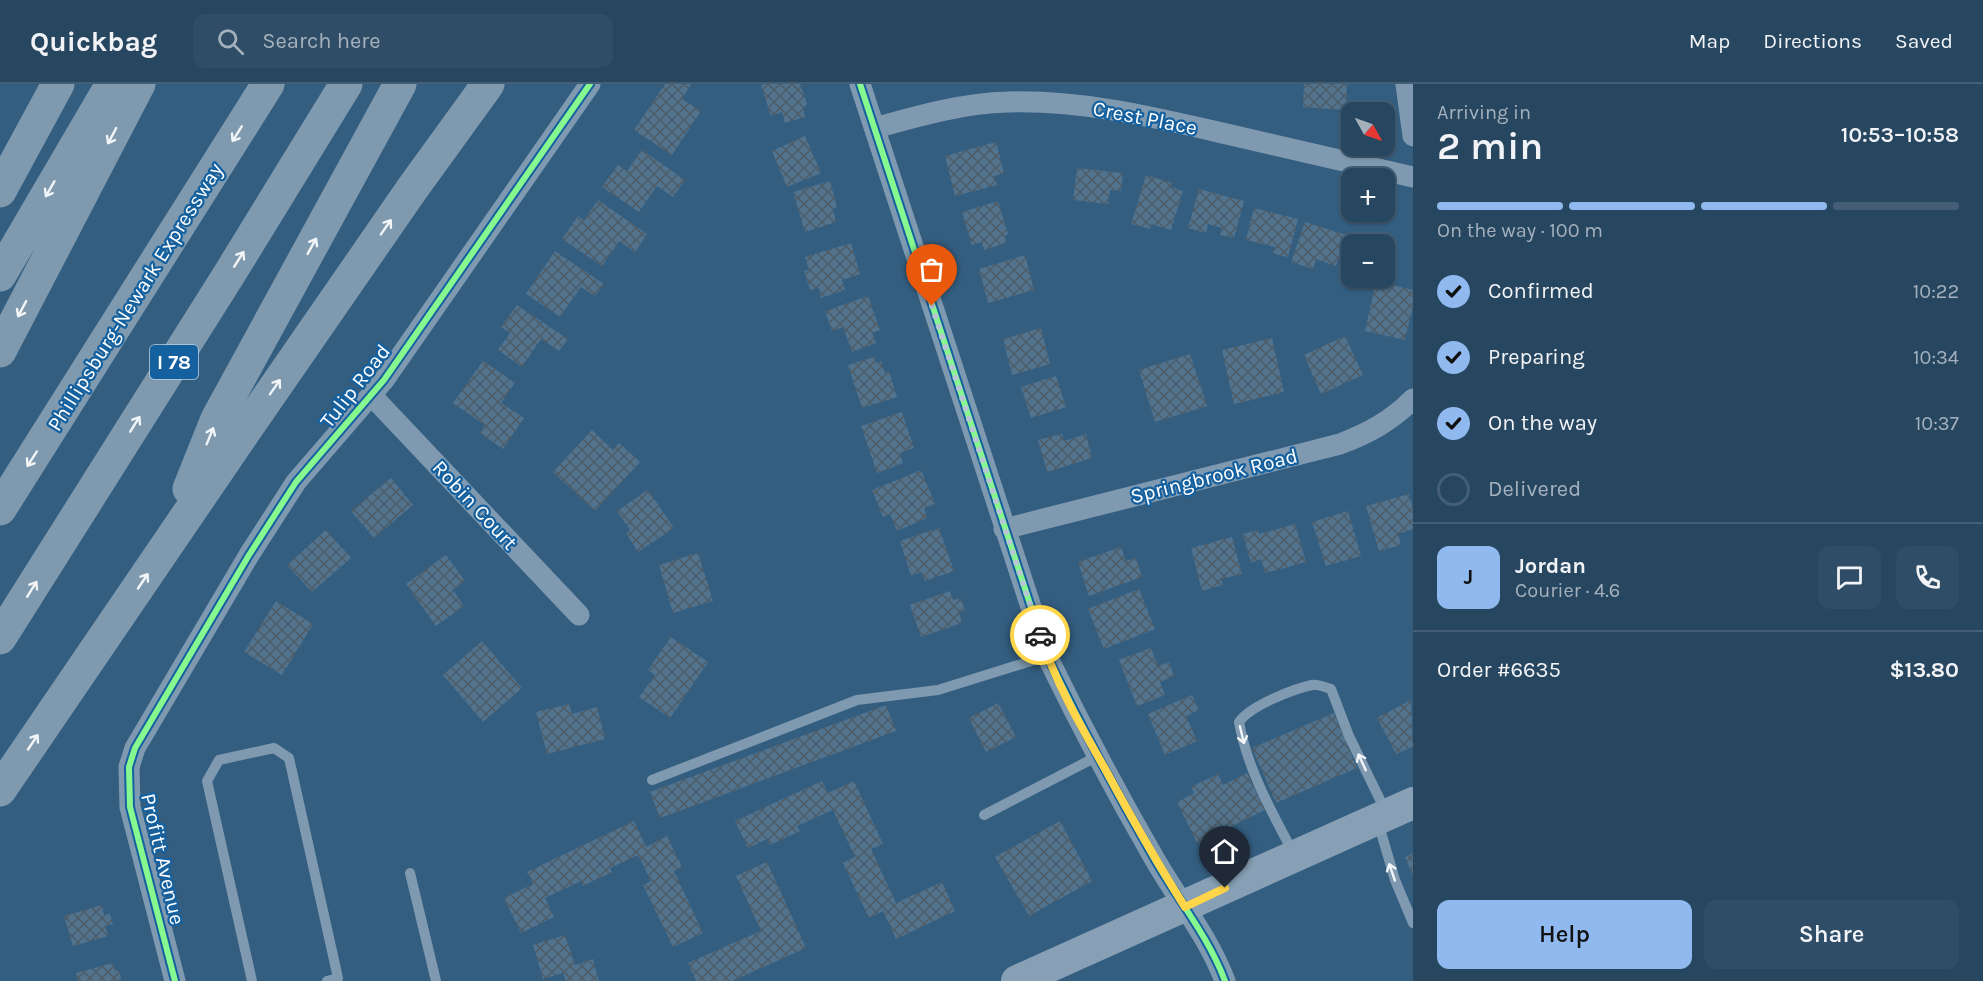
<!DOCTYPE html>
<meta charset="utf-8">
<style>
:root{--surface:#274660;--page:#2f4d66;--text:#f1f3f6;--muted:#a4b1bd;--line:#435e75;--accent:#90b9f0}
body{margin:0;font-family:Karla,sans-serif;background:var(--page);color:var(--text);height:100vh;display:flex;flex-direction:column;font-size:22px;white-space:nowrap}
*{box-sizing:border-box;margin:0}
p{font-size:20px;color:var(--muted)}
.icon{flex:none;width:33px;height:33px;fill:none;stroke:currentColor;stroke-width:2;stroke-linecap:round;stroke-linejoin:round}
.map{position:relative;flex:1;overflow:hidden}
.panel{display:flex;flex-direction:column;background:var(--surface);width:570px}
.panel>*{flex:none}
.needle{width:39px;rotate:130deg}
.buttons{position:absolute;left:1341px;top:18px;display:grid;gap:12px}
.buttons a{display:grid;place-items:center;width:54px;height:54px;border-radius:12px;background:var(--surface);box-shadow:0 2px 4px #0004,0 0 0 2px var(--line);font-size:30px}
.pin{position:absolute;display:grid;place-items:center;width:51px;height:51px;color:#fff;margin:-62px -26px;border-radius:50% 50% 50% 0;rotate:-45deg;box-shadow:0 0 6px #0007}
.pin .icon{rotate:45deg}
.courier{position:absolute;display:grid;place-items:center;width:60px;height:60px;margin:-30px;border:4px solid #ffd54a;border-radius:50%;background:#fff;color:#222;box-shadow:0 2px 8px #0007}
.overview em{font-style:normal;font-weight:600}
.overview div{display:flex;flex-direction:column-reverse}
.overview{display:flex;align-items:center;justify-content:space-between;height:102px;padding:0 24px}
h1{font-size:39px;font-weight:600;line-height:45px}
.bar{display:grid;grid-template-columns:repeat(4,1fr);gap:9px 6px;align-content:center;height:72px;padding:0 24px}
.bar i{height:8px;border-radius:4px;background:var(--line)}
.bar .selected{background:var(--accent)}
.bar p{grid-column:span 4}
.line{display:flex;align-items:center;gap:15px;padding:0 24px;border-top:2px solid var(--line)}
.line div{flex:1}
.round{display:grid;place-items:center;flex:none;width:63px;height:63px;border-radius:12px;background:var(--page)}
ol{padding:0 24px;list-style:none}
li{display:flex;align-items:center;gap:18px;height:66px}
li p{margin-inline-start:auto}
li .icon{padding:6px;border-radius:50%;background:var(--accent);color:#111;stroke-width:4}
li:last-child{color:var(--muted)}
li i{width:33px;height:33px;border:3px solid var(--line);border-radius:50%}
.cta{display:flex;gap:12px;margin-top:auto;padding:12px 24px}
.cta a{flex:1;height:69px;border-radius:12px;background:var(--accent);color:#111;font-size:24px;font-weight:600;line-height:69px;text-align:center}
.cta a+a{background:var(--page);color:var(--text)}
header{display:flex;align-items:center;gap:36px;box-sizing:border-box;height:84px;padding:0 30px;background:var(--surface);border-bottom:2px solid var(--line)}
header strong{font-size:28px}
nav{display:flex;gap:33px;margin-inline-start:auto;font-size:21px}
.search{width:420px;height:54px;background:var(--page);display:flex;align-items:center;gap:15px;box-sizing:border-box;padding:0 21px;border-radius:12px;color:var(--muted);font-size:22px}
main{display:flex;flex:1;min-height:0}
.map>svg:first-child{display:block}
.building{fill:url(#building-cross-hatch)}
.lines{fill:none;stroke-linecap:round;stroke-linejoin:round}
.lane{stroke:#7f9ab0;stroke-width:10}
.street{stroke:#7f9ab0;stroke-width:21}
.secondary{stroke:#87a0b5;stroke-width:32}
.highway{stroke:#7f9aaf;stroke-width:33}
.cycleway-casing{stroke:#15619f;stroke-width:10}
.cycleway{stroke:#87f88f;stroke-width:6}
.oneway{stroke:#f2f5f7}
.done{stroke:#b8c7d3;stroke-width:6;stroke-dasharray:0 10.8}
.route{stroke:#ffd54a;stroke-width:8}
.labels{text-anchor:middle;stroke-width:4.5;stroke-linejoin:round;paint-order:stroke}
.shield{fill:#15619f;stroke:#b9d0e2;stroke-width:1.5}
.shield-label{font-size:20px;font-weight:bold;fill:#fff}
.street-label{font-size:21px;fill:#fff;stroke:#15619f}
</style>
<header>
<strong>Quickbag</strong>
<div class="search"><svg class="icon" aria-label="search" viewBox="0 0 24 24"><circle cx="10" cy="10" r="6"/><path d="M15 15l6 6"/></svg>Search here</div>
<nav><a>Map</a><a>Directions</a><a>Saved</a></nav>
</header>
<main>
<div class="map">
<svg width="1413" height="897" viewBox="0 0 1413 897">
<defs>
<pattern id="building-cross-hatch" width="8" height="8" patternUnits="userSpaceOnUse" patternTransform="scale(1.5)"><rect width="8" height="8" fill="#52738e"/><path d="M0 0l8 8M0 8l8-8" fill="none" stroke="#4e5c66"/></pattern>
</defs>
<rect width="100%" height="100%" fill="#345e80"/>
<path class="building" d="M 665,0 L 691,0 L 682,15 L 701,27 L 672,71 L 634,46 Z
M 766,0 L 800,0 L 807,20 L 803,24 L 805,33 L 785,39 L 782,28 L 771,32 L 761,1 Z
M 1304,0 L 1347,0 L 1346,26 L 1303,23 Z
M 805,52 L 821,89 L 787,103 L 772,67 Z
M 996,58 L 1004,89 L 994,92 L 997,101 L 955,112 L 945,72 Z
M 642,66 L 685,96 L 673,113 L 657,102 L 639,128 L 602,103 L 618,81 L 627,87 Z
M 1077,84 L 1123,89 L 1121,107 L 1110,106 L 1108,120 L 1073,116 Z
M 1146,91 L 1172,99 L 1171,103 L 1183,107 L 1171,146 L 1151,140 L 1150,145 L 1131,140 Z
M 830,97 L 837,123 L 833,125 L 836,138 L 805,148 L 793,108 Z
M 1199,105 L 1244,117 L 1234,154 L 1220,151 L 1222,144 L 1208,140 L 1206,149 L 1188,144 Z
M 598,116 L 647,150 L 635,168 L 619,157 L 602,182 L 562,155 L 578,132 L 584,136 Z
M 998,117 L 1008,150 L 1005,152 L 1006,159 L 984,166 L 982,158 L 972,161 L 962,128 Z
M 1254,124 L 1298,135 L 1288,173 L 1272,169 L 1275,163 L 1246,156 Z
M 1305,138 L 1346,151 L 1336,182 L 1316,175 L 1313,185 L 1291,178 Z
M 851,159 L 860,190 L 842,196 L 845,206 L 821,214 L 819,204 L 810,206 L 804,187 L 809,186 L 805,173 Z
M 555,167 L 604,200 L 595,212 L 581,203 L 560,233 L 526,210 Z
M 1025,171 L 1034,206 L 988,219 L 979,185 Z
M 1376,197 L 1413,206 L 1413,222 L 1405,256 L 1365,247 Z
M 868,212 L 880,246 L 872,249 L 876,259 L 852,268 L 843,243 L 832,247 L 825,227 Z
M 517,221 L 568,255 L 559,267 L 541,255 L 522,283 L 498,266 L 510,249 L 501,243 Z
M 1041,244 L 1050,280 L 1012,291 L 1003,255 Z
M 1345,252 L 1363,291 L 1321,310 L 1304,271 Z
M 1272,254 L 1284,308 L 1234,320 L 1222,266 Z
M 1190,270 L 1207,322 L 1155,338 L 1139,286 Z
M 874,273 L 876,279 L 881,277 L 885,289 L 889,287 L 897,313 L 862,324 L 848,281 Z
M 483,277 L 515,299 L 501,319 L 524,334 L 503,365 L 480,349 L 485,341 L 453,319 Z
M 1056,292 L 1066,323 L 1031,334 L 1021,303 Z
M 902,328 L 914,364 L 900,369 L 903,379 L 877,389 L 861,342 Z
M 592,346 L 613,366 L 619,359 L 640,378 L 595,427 L 553,388 Z
M 1062,350 L 1064,357 L 1086,350 L 1092,374 L 1047,388 L 1038,356 Z
M 921,386 L 935,420 L 924,424 L 927,434 L 897,447 L 890,430 L 883,433 L 872,406 Z
M 391,394 L 413,421 L 374,454 L 351,427 Z
M 648,406 L 674,444 L 638,468 L 626,449 L 630,446 L 617,427 Z
M 1409,410 L 1413,426 L 1413,445 L 1398,450 L 1401,461 L 1379,467 L 1366,422 Z
M 1348,427 L 1361,472 L 1326,482 L 1312,438 Z
M 1295,440 L 1306,478 L 1265,489 L 1261,475 L 1251,479 L 1243,450 L 1258,446 L 1259,450 Z
M 939,444 L 954,487 L 925,497 L 921,488 L 911,492 L 900,457 Z
M 326,446 L 351,474 L 312,508 L 287,481 Z
M 1232,453 L 1242,490 L 1221,495 L 1223,501 L 1202,507 L 1191,464 Z
M 1121,463 L 1126,477 L 1136,474 L 1142,493 L 1089,512 L 1078,478 Z
M 698,469 L 713,517 L 673,529 L 659,481 Z
M 446,471 L 465,497 L 453,506 L 464,522 L 436,542 L 406,500 Z
M 1139,505 L 1155,545 L 1104,565 L 1088,525 Z
M 950,507 L 953,516 L 961,514 L 965,526 L 959,529 L 962,539 L 921,553 L 910,521 Z
M 276,517 L 313,540 L 282,591 L 244,568 Z
M 671,553 L 708,578 L 670,634 L 639,613 L 655,591 L 648,586 Z
M 482,557 L 522,604 L 483,638 L 443,591 Z
M 1151,564 L 1158,582 L 1169,578 L 1174,592 L 1160,598 L 1165,611 L 1137,622 L 1119,576 Z
M 1192,611 L 1199,626 L 1186,632 L 1197,657 L 1165,671 L 1148,630 Z
M 1411,616 L 1413,663 L 1396,670 L 1377,634 Z
M 998,619 L 1016,653 L 986,668 L 969,634 Z
M 569,620 L 572,630 L 597,623 L 605,655 L 547,670 L 536,628 Z
M 886,621 L 896,647 L 660,734 L 650,708 Z
M 1334,629 L 1357,684 L 1276,719 L 1252,664 Z
M 1247,689 L 1265,726 L 1197,759 L 1177,718 L 1194,709 L 1191,703 L 1218,690 L 1223,701 Z
M 822,697 L 828,709 L 854,697 L 883,760 L 871,765 L 896,819 L 942,798 L 955,827 L 896,855 L 883,827 L 869,834 L 843,779 L 855,773 L 833,726 L 797,742 L 800,747 L 770,761 L 767,755 L 748,764 L 735,737 Z
M 634,737 L 646,763 L 667,752 L 682,783 L 674,787 L 703,849 L 673,863 L 643,801 L 651,797 L 638,771 L 610,784 L 612,788 L 583,802 L 581,797 L 545,814 L 554,833 L 521,849 L 504,814 L 533,800 L 527,788 Z
M 1060,737 L 1092,797 L 1029,832 L 995,773 Z
M 1413,769 L 1413,792 L 1405,773 Z
M 767,778 L 806,864 L 732,897 L 696,897 L 688,879 L 761,847 L 736,792 Z
M 102,821 L 104,831 L 110,830 L 113,840 L 105,842 L 108,852 L 73,862 L 64,832 Z
M 565,851 L 575,881 L 593,875 L 599,897 L 566,897 L 563,889 L 543,895 L 533,861 Z
M 113,879 L 115,887 L 119,886 L 121,894 L 118,897 L 78,897 L 76,889 Z"/>
<g class="lines">
<path class="lane" d="M 652,696 L 857,616 L 938,606 L 1047,572
M 984,731 L 1098,672
M 1378,738 L 1395,796 L 1413,839
M 1294,770 C 1272,729 1247,684 1239,638 C 1250,622 1293,605 1312,601 C 1317,600 1325,603 1331,605 L 1349,652 L 1386,728
M 410,789 L 436,897
M 252,897 L 207,697 L 219,676 L 274,664 L 289,674 L 338,894 L 327,897"/>
<path class="street" d="M 860,0 L 1047,572 C 1080,640 1116,708 1154,774 C 1178,816 1208,852 1225,897
M 1406,0 L 1413,52
M 875,44 C 918,32 963,19 1008,18 C 1080,16 1149,32 1218,48 C 1283,63 1348,78 1413,93
M 372,312 L 579,531
M 1004,445 L 1340,360 C 1369,349 1391,337 1413,315
M 175,897 L 130,723 L 129,683 L 135,664 L 249,471 L 296,398 L 384,296 L 590,0"/>
<path class="secondary" d="M 1017,897 L 1413,719"/>
<path class="highway" d="M 0,107 L 58,0
M 0,191 L 112,0
M 0,267 L 139,0
M 189,405 L 217,335 L 400,0
M 0,425 L 268,0
M 0,554 L 230,189 L 346,0
M 0,706 L 242,351 L 412,105 L 488,0"/>
<g class="cycleway-casing">
<path id="cycleway" d="M 860,0 L 1047,572 C 1080,640 1116,708 1154,774 C 1178,816 1208,852 1225,897
M 175,897 L 130,723 L 129,683 L 135,664 L 249,471 L 296,398 L 384,296 L 590,0"/>
</g>
<use href="#cycleway" class="cycleway"/>
</g>
<defs><path id="oneway-shaft" d="M-6 0H5M1.5-3L5.5 0L1.5 3" fill="none" stroke-width="1.6" stroke-linecap="round" stroke-linejoin="round" transform="scale(1.5)"/></defs>
<g class="oneway">
<use href="#oneway-shaft" transform="translate(237 50) rotate(122)"/>
<use href="#oneway-shaft" transform="translate(112 52) rotate(118)"/>
<use href="#oneway-shaft" transform="translate(50 105) rotate(120)"/>
<use href="#oneway-shaft" transform="translate(386 143) rotate(-55)"/>
<use href="#oneway-shaft" transform="translate(312 162) rotate(-61)"/>
<use href="#oneway-shaft" transform="translate(239 175) rotate(-58)"/>
<use href="#oneway-shaft" transform="translate(22 225) rotate(118)"/>
<use href="#oneway-shaft" transform="translate(275 303) rotate(-55)"/>
<use href="#oneway-shaft" transform="translate(135 340) rotate(-58)"/>
<use href="#oneway-shaft" transform="translate(210 352) rotate(-68)"/>
<use href="#oneway-shaft" transform="translate(32 375) rotate(123)"/>
<use href="#oneway-shaft" transform="translate(143 497) rotate(-56)"/>
<use href="#oneway-shaft" transform="translate(32 505) rotate(-58)"/>
<use href="#oneway-shaft" transform="translate(1242 651) rotate(76)"/>
<use href="#oneway-shaft" transform="translate(33 658) rotate(-56)"/>
<use href="#oneway-shaft" transform="translate(1362 678) rotate(-115)"/>
<use href="#oneway-shaft" transform="translate(1392 788) rotate(-109)"/>
</g>
<g class="lines">
<path class="done" d="M 932,222 L 1040,551"/>
<path class="route" d="M 1040,551 C 1055,597 1080,641 1104,683 C 1130,731 1156,777 1185,823 L 1225,804"/>
</g>
<g class="labels">
<rect class="shield" x="150" y="261" width="48" height="34" rx="4.5"/>
<g class="shield-label">
<text x="174" y="285">I 78</text>
</g>
<g class="street-label">
<text transform="translate(1145 34) rotate(11)" y="7">Crest Place</text>
<text transform="translate(135 213) rotate(-58)" y="7">Phillipsburg-Newark Expressway</text>
<text transform="translate(355 302) rotate(-52)" y="7">Tulip Road</text>
<text transform="translate(1214 392) rotate(-14)" y="7">Springbrook Road</text>
<text transform="translate(475 421) rotate(47)" y="7">Robin Court</text>
<text transform="translate(163 775) rotate(77)" y="7">Profitt Avenue</text>
</g>
</g>
</svg>
<div class="buttons">
<a><svg class="needle" viewBox="-14 -14 28 28"><path d="M0-13l5 13h-10z" fill="#e53935"/><path d="M0 13l5-13h-10z" fill="#a4b1bd"/></svg></a>
<a>+</a>
<a>−</a>
</div>
<div class="pin" style="left:932px;top:222px;background:#ea580c"><svg class="icon" aria-label="bag" viewBox="0 0 24 24"><path d="M5 8h14l-1 12H6zM9 8a3 3 0 0 1 6 0"/></svg></div>
<div class="pin" style="left:1225px;top:804px;background:#1f2937"><svg class="icon" aria-label="home" viewBox="0 0 24 24"><path d="M3 11l9-7 9 7M6 9v11h12V9"/></svg></div>
<div class="courier" style="left:1040px;top:551px"><svg class="icon" aria-label="car" viewBox="0 0 24 24"><path d="M5 17H2v-5l4-1 3-4h7l3 4 3 1v5h-3M9 17h6M6 11h13"/><circle cx="7" cy="17" r="2"/><circle cx="17" cy="17" r="2"/></svg></div>
</div>
<section class="panel">
<div class="overview"><div><h1>2 min</h1><p>Arriving in</p></div><em>10:53–10:58</em></div>
<div class="bar"><i class="selected"></i><i class="selected"></i><i class="selected"></i><i></i><p>On the way · 100 m</p></div>
<ol>
<li><svg class="icon" aria-label="check" viewBox="0 0 24 24"><path d="M5 12l5 5 9-10"/></svg>Confirmed<p>10:22</p></li>
<li><svg class="icon" aria-label="check" viewBox="0 0 24 24"><path d="M5 12l5 5 9-10"/></svg>Preparing<p>10:34</p></li>
<li><svg class="icon" aria-label="check" viewBox="0 0 24 24"><path d="M5 12l5 5 9-10"/></svg>On the way<p>10:37</p></li>
<li><i></i>Delivered</li>
</ol>
<div class="line" style="height:108px"><b class="round" style="background:var(--accent);color:#111">J</b><div><b>Jordan</b><p>Courier · 4.6</p></div><a class="round"><svg class="icon" aria-label="chat" viewBox="0 0 24 24"><path d="M4 5h16v11H9l-5 4z"/></svg></a><a class="round"><svg class="icon" aria-label="phone" viewBox="0 0 24 24"><path d="M5 4h4l2 5-3 2q2 4 5 5l2-3 5 2v4C11 20 4 13 5 4z"/></svg></a></div>
<div class="line" style="height:78px"><div>Order #6635</div><b>$13.80</b></div>
<div class="cta"><a>Help</a><a>Share</a></div>
</section>
</main>
